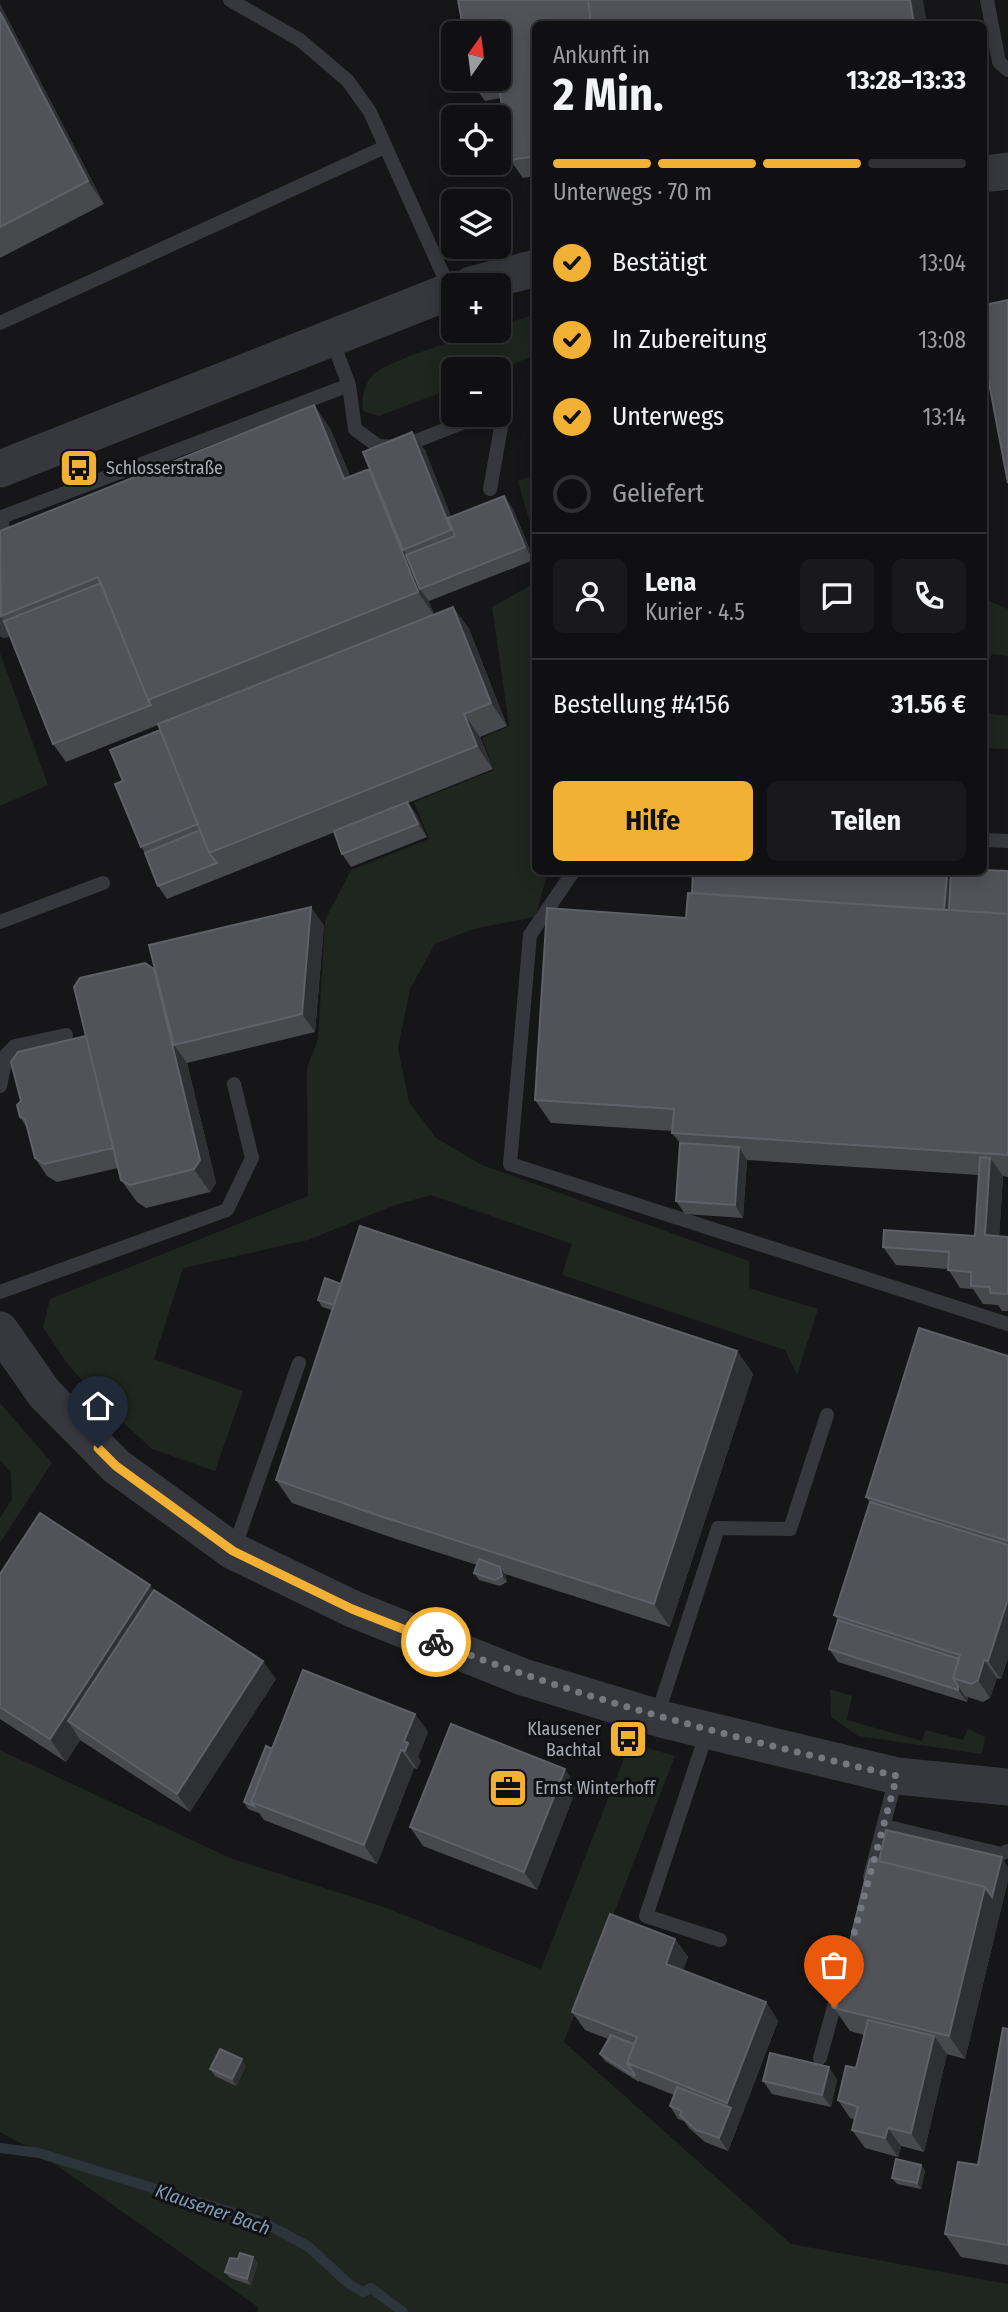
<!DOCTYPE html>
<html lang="de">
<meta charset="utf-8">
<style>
:root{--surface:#101012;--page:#19191b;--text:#f1f3f6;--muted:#9c9d9f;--line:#303032;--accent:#f2b134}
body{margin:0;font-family:"Fira Sans Condensed",sans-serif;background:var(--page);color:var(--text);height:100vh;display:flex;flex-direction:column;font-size:26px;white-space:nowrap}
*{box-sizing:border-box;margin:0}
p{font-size:23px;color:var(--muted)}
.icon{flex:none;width:38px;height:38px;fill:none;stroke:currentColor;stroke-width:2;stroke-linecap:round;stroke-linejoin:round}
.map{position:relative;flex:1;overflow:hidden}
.side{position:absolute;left:532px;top:21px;width:455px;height:854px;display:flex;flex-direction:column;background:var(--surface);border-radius:10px;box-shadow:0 4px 18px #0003,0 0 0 2px var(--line)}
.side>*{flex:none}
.needle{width:46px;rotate:14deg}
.controls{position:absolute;left:441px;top:21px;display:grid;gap:14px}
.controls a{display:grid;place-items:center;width:70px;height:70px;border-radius:10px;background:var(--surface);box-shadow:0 4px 18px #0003,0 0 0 2px var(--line);font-size:35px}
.pin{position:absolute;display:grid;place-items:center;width:60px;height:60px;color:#fff;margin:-72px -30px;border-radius:50% 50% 50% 0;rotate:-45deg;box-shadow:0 0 7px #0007}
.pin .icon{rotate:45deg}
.courier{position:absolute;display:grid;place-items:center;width:70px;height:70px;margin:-35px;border:5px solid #f2b134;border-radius:50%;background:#fff;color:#222;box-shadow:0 2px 9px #0007}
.headline em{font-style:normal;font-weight:700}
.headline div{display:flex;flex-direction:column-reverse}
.headline{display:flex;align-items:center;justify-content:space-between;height:119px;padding:0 21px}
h1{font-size:46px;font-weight:700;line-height:52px}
.bar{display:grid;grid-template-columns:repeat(4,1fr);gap:10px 7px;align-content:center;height:84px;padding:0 21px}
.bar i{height:9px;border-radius:5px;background:var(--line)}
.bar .selected{background:var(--accent)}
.bar p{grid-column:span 4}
.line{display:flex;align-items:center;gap:18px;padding:0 21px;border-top:2px solid var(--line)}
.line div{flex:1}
.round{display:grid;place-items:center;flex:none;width:74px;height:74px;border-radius:10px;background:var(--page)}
ol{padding:0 21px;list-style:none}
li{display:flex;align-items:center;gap:21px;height:77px}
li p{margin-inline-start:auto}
li .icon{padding:7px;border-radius:50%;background:var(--accent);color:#111;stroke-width:4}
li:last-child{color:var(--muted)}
li i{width:38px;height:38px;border:4px solid var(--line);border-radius:50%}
.cta{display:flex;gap:14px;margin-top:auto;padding:14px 21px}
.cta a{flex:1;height:80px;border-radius:10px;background:var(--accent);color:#111;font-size:28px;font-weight:700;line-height:80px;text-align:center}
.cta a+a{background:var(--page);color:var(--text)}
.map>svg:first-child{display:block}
.green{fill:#1e261f}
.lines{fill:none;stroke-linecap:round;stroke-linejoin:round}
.stream{stroke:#2c353c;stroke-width:10}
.service{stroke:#37383d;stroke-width:14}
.tertiary{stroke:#37383d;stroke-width:37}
.wall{fill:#47494d}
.shaded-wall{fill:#2f3033}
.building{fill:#525359;stroke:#5f6168;stroke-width:2}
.done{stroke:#757880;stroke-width:7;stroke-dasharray:0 12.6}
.route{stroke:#f2b134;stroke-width:9}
.labels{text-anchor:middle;stroke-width:6;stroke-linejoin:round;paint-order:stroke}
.poi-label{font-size:18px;fill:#a8adb8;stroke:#111113;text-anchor:start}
.water-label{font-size:19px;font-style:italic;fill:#7f9bb3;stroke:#111113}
</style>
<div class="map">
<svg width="1008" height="2312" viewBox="0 0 1008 2312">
<rect width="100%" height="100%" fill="#161618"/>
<path class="green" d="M 535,314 L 535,355 L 499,370 L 453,369 L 453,388 L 379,416 L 363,411 C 361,400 364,385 372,376 C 385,361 478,331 499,331 L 499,326 Z
M 535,440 L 535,541 L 518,481 L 531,476 Z
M 535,583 L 536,872 L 548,872 L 535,917 L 473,929 L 435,944 L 410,989 L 398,1048 L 409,1102 L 436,1138 L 482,1165 L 749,1261 L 749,1288 L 818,1309 L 797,1375 L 785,1350 L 562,1275 L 572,1244 L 431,1195 L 395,1205 L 308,1240 L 183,1268 L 154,1359 L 243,1391 L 215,1471 L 152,1449 L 104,1405 L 66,1362 L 43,1327 L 50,1299 L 308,1196 L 307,1068 L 318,1039 L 325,920 L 351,870 L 429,839 L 414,802 L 494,770 L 482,738 L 509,726 L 492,607 Z
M 987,600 L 1008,609 L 1008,656 L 992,654 L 984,670 L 984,609 Z
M 0,653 L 48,785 L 0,806 Z
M 984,713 L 1008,716 L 1008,749 L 984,748 Z
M 0,1403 L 52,1463 L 0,1543 L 0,1518 L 12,1499 L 11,1473 L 0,1460 Z
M 830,1689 L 852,1696 L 847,1720 L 922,1741 L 926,1730 L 963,1740 L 968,1729 L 985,1737 L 982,1754 L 858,1736 L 831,1717 Z
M 630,1743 L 675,1756 L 564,2042 L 791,2244 L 1008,2284 L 1008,2312 L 258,2312 L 258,2307 L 39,2153 L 0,2132 L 0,1750 L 230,1858 L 381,1906 L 541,1969 Z"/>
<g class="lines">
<path class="stream" d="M 0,2148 L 39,2153 L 263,2222 L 309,2247 L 349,2284 L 363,2292 L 371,2288 L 403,2312"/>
<path class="service" d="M 230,0 L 300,40 L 348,81 L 370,112 L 450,290
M 987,0 L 999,62 L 1008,70
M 0,323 L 385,147
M 332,340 L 349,385 L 355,429 L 378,446 L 401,447 L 482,415
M 490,489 L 505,405 L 499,408
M 3,547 L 2,517 L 349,385
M 4,605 L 5,631
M 984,840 L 1008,841
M 573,872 L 530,935 L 510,1164 L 1008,1324
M 0,922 L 103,883
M 0,1086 L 7,1054 L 15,1046 L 66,1035
M 0,1292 L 227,1210 L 252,1158 L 234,1084
M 234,1549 L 299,1363
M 657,1716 L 718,1528 L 790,1529 L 827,1415
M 707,1732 L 646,1916 L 720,1940
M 884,1826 L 1001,1854 L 1008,1851
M 870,1877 L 896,1778
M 820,2058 L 842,1977"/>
<path class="tertiary" d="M 984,174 L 1008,171
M 471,285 L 536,268
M 0,469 L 453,290
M 0,1330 L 44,1393 L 116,1466 L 233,1551 L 353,1609 L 523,1677 L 665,1720 L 897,1776 L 1008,1787"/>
</g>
<path class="wall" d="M 0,4 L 104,204 L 0,258 Z
M 536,24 L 536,176 L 523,178 L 510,160 L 501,98 L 485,101 L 472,83 Z
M 330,428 L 350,476 L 371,473 L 425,450 L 451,517 L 504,496 L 513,509 L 534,560 L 429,601 L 428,600 L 434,614 L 453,607 L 469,629 L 507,726 L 480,737 L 493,769 L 408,803 L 416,814 L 427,837 L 351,867 L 342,854 L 335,832 L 167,899 L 158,886 L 145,853 L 141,847 L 123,781 L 160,730 L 158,725 L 66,762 L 53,744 L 4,621 L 1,616 Z
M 1008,871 L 1008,1177 L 1003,1176 L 999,1236 L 1008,1237 L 1008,1311 L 1002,1311 L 998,1305 L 983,1304 L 973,1289 L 960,1288 L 948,1269 L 896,1265 L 883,1247 L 975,1236 L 979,1175 L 747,1160 L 743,1218 L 685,1214 L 676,1201 L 680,1143 L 672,1133 L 673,1131 L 551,1123 L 535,1100 L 686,918 L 951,881 Z
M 324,925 L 315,1032 L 187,1063 L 216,1183 L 210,1192 L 146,1208 L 137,1202 L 121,1180 L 118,1168 L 57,1182 L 47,1176 L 35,1158 L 27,1128 L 20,1117 L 86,1036 L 156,971 Z
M 341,1284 L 737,1351 L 753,1374 L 670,1627 L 505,1574 L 507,1582 L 500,1586 L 479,1580 L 474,1573 L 477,1565 L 396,1539 L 292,1503 L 276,1480 L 332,1310 L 322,1307 L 318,1300 Z
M 1008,1356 L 1008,1658 L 1001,1679 L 997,1678 L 990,1698 L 983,1702 L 968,1697 L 967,1702 L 838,1662 L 829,1649 L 838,1620 L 834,1615 L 870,1502 L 866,1497 Z
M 0,1574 L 154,1590 L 276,1679 L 190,1812 L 80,1740 L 66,1762 L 0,1719 Z
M 415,1714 L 428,1732 L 418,1757 L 421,1761 L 417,1769 L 414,1768 L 377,1864 L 264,1820 L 259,1813 L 248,1809 L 244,1802 L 272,1749 Z
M 577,1787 L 537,1890 L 423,1846 L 410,1827 Z
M 879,1861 L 1008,1867 L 1008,1880 L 965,2059 L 947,2054 L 924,2152 L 901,2146 L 898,2157 L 865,2148 L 852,2130 L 855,2120 L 850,2118 L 838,2100 L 856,2068 L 864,2035 L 850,2031 L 834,2008 Z
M 675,1939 L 688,1957 L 683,1970 L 766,2002 L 778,2021 L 728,2151 L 705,2142 L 689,2128 L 684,2121 L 678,2119 L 670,2106 L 674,2095 L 639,2081 L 639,2082 L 605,2061 L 600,2054 L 608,2039 L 585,2030 L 572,2012 Z
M 1008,2029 L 1008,2265 L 961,2257 L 945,2234 L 978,2165 Z
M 246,2066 L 236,2086 L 215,2076 L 210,2069 Z
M 837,2079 L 831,2107 L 772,2094 L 763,2081 Z
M 921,2165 L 925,2171 L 921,2189 L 897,2184 L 892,2178 Z
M 253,2257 L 258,2263 L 251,2285 L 230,2278 L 225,2272 L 238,2259 Z"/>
<path class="shaded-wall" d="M 910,0 L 923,0 L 927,24 L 914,24 Z
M 0,4 L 104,204 L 88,181 L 0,12 Z
M 314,405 L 330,428 L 360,501 L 344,479 Z
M 412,432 L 425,450 L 464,549 L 451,530 Z
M 369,469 L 385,492 L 403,550 L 415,567 L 420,589 L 428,600 L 434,615 L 418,592 Z
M 504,496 L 513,509 L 534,560 L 525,547 Z
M 453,607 L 469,629 L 507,726 L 491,703 Z
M 464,714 L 480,737 L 493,769 L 477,746 Z
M 407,802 L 416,814 L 427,837 L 418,824 Z
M 947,875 L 959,893 L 958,920 L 944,914 Z
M 311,907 L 324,925 L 315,1032 L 302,1014 Z
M 154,969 L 170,991 L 174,1045 L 187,1063 L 216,1183 L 210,1192 L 194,1169 Z
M 739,1147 L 747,1160 L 743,1218 L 735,1205 Z
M 990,1158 L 1003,1176 L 998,1254 L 985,1235 Z
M 737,1351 L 753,1374 L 670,1627 L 654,1604 Z
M 500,1567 L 505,1574 L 507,1582 L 502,1576 Z
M 150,1585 L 166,1608 L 68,1721 L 80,1740 L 66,1762 L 50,1739 Z
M 1008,1599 L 1008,1658 L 1001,1679 L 988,1661 Z
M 984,1660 L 997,1678 L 990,1698 L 978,1680 Z
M 263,1661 L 276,1679 L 190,1812 L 177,1794 Z
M 958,1686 L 965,1696 L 968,1697 L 967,1702 L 958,1690 Z
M 415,1714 L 428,1732 L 418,1757 L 421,1761 L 417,1769 L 405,1751 L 404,1741 Z
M 401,1750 L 414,1768 L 377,1864 L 364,1845 Z
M 565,1769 L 577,1787 L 537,1890 L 524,1872 Z
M 1002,1857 L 1008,1867 L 1008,1880 L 965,2059 L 949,2036 L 985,1887 Z
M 675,1939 L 688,1957 L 679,1982 L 666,1964 Z
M 766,2002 L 778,2021 L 728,2151 L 719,2138 L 731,2108 L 727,2103 Z
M 934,2036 L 947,2054 L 924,2152 L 911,2133 Z
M 242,2059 L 246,2066 L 236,2086 L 232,2079 Z
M 829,2067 L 837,2079 L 831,2107 L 822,2095 Z
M 888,2128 L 901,2146 L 898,2157 L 885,2138 Z
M 921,2165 L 925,2171 L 921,2189 L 917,2183 Z
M 253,2257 L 258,2263 L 251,2285 L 247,2279 Z"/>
<path class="building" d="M 458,0 L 588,0 L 591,24 L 536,24 L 536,156 L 510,160 L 498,79 L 472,83 L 471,79 L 499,79 L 499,33 L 464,33 Z
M 588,0 L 910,0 L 914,24 L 591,24 Z
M 0,12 L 88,181 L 0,227 Z
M 1008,300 L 1008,483 L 984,357 L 984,305 Z
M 314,405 L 344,479 L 369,469 L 418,592 L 148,700 L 98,577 L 1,616 L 0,531 Z
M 412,432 L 451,530 L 403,550 L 363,452 Z
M 504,496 L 525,547 L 420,589 L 406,555 L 455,536 L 448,518 Z
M 101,583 L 148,700 L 151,705 L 53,744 L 4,621 Z
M 453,607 L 491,703 L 464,714 L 477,746 L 209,853 L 158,724 Z
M 160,730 L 198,824 L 141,847 L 115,784 L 123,781 L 110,750 Z
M 407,802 L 418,824 L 342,854 L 334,831 Z
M 200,830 L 209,853 L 217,863 L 158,886 L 145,853 Z
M 984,870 L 1008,871 L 1008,914 L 949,910 L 951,872 L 984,872 Z
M 693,872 L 895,872 L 947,875 L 944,910 L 692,893 Z
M 688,893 L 1008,914 L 1008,1155 L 672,1133 L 674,1109 L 535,1100 L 547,908 L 686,918 Z
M 311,907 L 302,1014 L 174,1045 L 149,945 Z
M 145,963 L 154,969 L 200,1160 L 194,1169 L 130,1185 L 121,1180 L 74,987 L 80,978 Z
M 86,1036 L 113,1148 L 44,1164 L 35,1158 L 25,1119 L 20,1117 L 17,1105 L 21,1101 L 11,1062 L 18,1052 Z
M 680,1143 L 739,1147 L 735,1205 L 676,1201 Z
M 980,1157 L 990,1158 L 985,1235 L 1008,1237 L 1008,1289 L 1007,1294 L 990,1293 L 990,1287 L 971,1286 L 971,1272 L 948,1270 L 949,1252 L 883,1247 L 884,1230 L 975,1236 Z
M 360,1226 L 737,1351 L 654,1604 L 380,1516 L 276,1480 Z
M 325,1278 L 341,1284 L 334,1305 L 318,1300 Z
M 919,1328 L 1008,1356 L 1008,1541 L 866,1497 Z
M 870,1502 L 1008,1545 L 1008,1599 L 988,1661 L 984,1660 L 978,1680 L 971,1684 L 953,1678 L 960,1655 L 834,1615 Z
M 40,1513 L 150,1585 L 50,1739 L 0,1707 L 0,1574 Z
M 479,1559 L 500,1567 L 502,1576 L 495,1580 L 474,1573 Z
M 154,1590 L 263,1661 L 177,1794 L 68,1721 Z
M 838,1620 L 959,1659 L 953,1678 L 958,1686 L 958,1690 L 829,1649 Z
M 303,1670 L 415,1714 L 404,1741 L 408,1743 L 405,1751 L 401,1750 L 364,1845 L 251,1802 Z
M 451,1724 L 565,1769 L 524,1872 L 410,1827 Z
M 266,1746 L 272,1749 L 251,1802 L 254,1806 L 244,1802 Z
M 886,1830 L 1002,1857 L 992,1897 L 985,1887 L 879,1861 Z
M 870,1859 L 985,1887 L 949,2036 L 834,2008 Z
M 610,1914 L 675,1939 L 666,1964 L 766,2002 L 727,2103 L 627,2063 L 637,2037 L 572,2012 Z
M 868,2020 L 934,2036 L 911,2133 L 888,2128 L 885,2138 L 852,2130 L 858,2107 L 838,2100 L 846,2066 L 856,2068 Z
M 1003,2028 L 1008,2029 L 1008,2245 L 945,2234 L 958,2162 L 978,2165 Z
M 611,2035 L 634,2044 L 627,2063 L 635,2075 L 634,2076 L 600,2054 Z
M 220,2049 L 242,2059 L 232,2079 L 210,2069 Z
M 770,2053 L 829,2067 L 822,2095 L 763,2081 Z
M 677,2087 L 731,2108 L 719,2138 L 696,2130 L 680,2115 L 682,2111 L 670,2106 Z
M 896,2159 L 921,2165 L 917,2183 L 892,2178 Z
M 240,2253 L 253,2257 L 247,2279 L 225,2272 L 230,2258 L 238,2259 Z"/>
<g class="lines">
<path class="done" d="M 436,1642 C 585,1701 740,1739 897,1776 L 834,2007"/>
<path class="route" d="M 98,1448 L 116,1466 L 233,1551 L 352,1609 L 436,1642"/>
</g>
<defs>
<g id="bus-square" transform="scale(2.0125)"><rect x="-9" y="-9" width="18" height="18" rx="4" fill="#f2b134" stroke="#111113"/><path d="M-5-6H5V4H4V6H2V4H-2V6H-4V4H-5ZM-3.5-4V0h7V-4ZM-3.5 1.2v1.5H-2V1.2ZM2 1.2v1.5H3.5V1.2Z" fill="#111"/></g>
<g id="office-square" transform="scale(2.0125)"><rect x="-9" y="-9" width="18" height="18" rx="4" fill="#f2b134" stroke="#111113"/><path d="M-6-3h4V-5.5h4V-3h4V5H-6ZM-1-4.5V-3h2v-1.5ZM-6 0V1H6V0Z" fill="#111"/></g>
</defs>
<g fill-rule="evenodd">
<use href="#bus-square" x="79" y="468"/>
<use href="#bus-square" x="628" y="1739"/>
<use href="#office-square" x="508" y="1788"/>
</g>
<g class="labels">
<g class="poi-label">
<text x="106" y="474">Schlosserstraße</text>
<text x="601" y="1735" text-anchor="end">Klausener<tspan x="601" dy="21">Bachtal</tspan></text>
<text x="535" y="1794">Ernst Winterhoff</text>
</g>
<g class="water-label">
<text transform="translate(213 2209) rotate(19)" y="7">Klausener Bach</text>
</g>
</g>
</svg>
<div class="controls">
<a><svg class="needle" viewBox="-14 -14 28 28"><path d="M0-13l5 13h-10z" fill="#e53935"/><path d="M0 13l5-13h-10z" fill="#9c9d9f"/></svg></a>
<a><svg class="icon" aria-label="locate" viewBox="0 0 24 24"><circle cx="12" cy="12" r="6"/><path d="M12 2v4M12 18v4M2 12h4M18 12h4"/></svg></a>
<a><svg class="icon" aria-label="layers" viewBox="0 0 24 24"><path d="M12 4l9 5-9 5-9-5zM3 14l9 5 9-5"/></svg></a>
<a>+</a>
<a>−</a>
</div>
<div class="pin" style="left:834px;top:2007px;background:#ea580c"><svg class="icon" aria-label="bag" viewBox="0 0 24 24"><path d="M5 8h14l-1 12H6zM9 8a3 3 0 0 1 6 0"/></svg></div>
<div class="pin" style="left:98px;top:1448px;background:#1f2937"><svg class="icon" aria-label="home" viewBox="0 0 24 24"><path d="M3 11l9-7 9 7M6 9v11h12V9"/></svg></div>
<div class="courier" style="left:436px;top:1642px"><svg class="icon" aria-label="bike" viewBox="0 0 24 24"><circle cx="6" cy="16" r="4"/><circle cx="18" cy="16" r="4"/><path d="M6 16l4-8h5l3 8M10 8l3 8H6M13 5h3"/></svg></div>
<section class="side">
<div class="headline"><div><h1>2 Min.</h1><p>Ankunft in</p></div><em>13:28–13:33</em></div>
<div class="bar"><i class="selected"></i><i class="selected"></i><i class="selected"></i><i></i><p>Unterwegs · 70 m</p></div>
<ol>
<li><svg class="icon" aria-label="check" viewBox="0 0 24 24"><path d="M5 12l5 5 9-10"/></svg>Bestätigt<p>13:04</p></li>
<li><svg class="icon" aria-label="check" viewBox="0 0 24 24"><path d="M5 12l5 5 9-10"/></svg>In Zubereitung<p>13:08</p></li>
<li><svg class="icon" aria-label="check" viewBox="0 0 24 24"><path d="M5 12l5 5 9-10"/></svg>Unterwegs<p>13:14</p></li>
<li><i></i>Geliefert</li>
</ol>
<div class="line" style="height:126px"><a class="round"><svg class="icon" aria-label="person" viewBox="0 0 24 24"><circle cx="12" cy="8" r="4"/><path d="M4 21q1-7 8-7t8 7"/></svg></a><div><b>Lena</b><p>Kurier · 4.5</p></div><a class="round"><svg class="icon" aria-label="chat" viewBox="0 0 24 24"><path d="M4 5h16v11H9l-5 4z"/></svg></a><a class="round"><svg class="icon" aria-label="phone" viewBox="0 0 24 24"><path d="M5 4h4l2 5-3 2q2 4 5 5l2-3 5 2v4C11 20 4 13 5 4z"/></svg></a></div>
<div class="line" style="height:91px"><div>Bestellung #4156</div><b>31.56 €</b></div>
<div class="cta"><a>Hilfe</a><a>Teilen</a></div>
</section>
</div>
